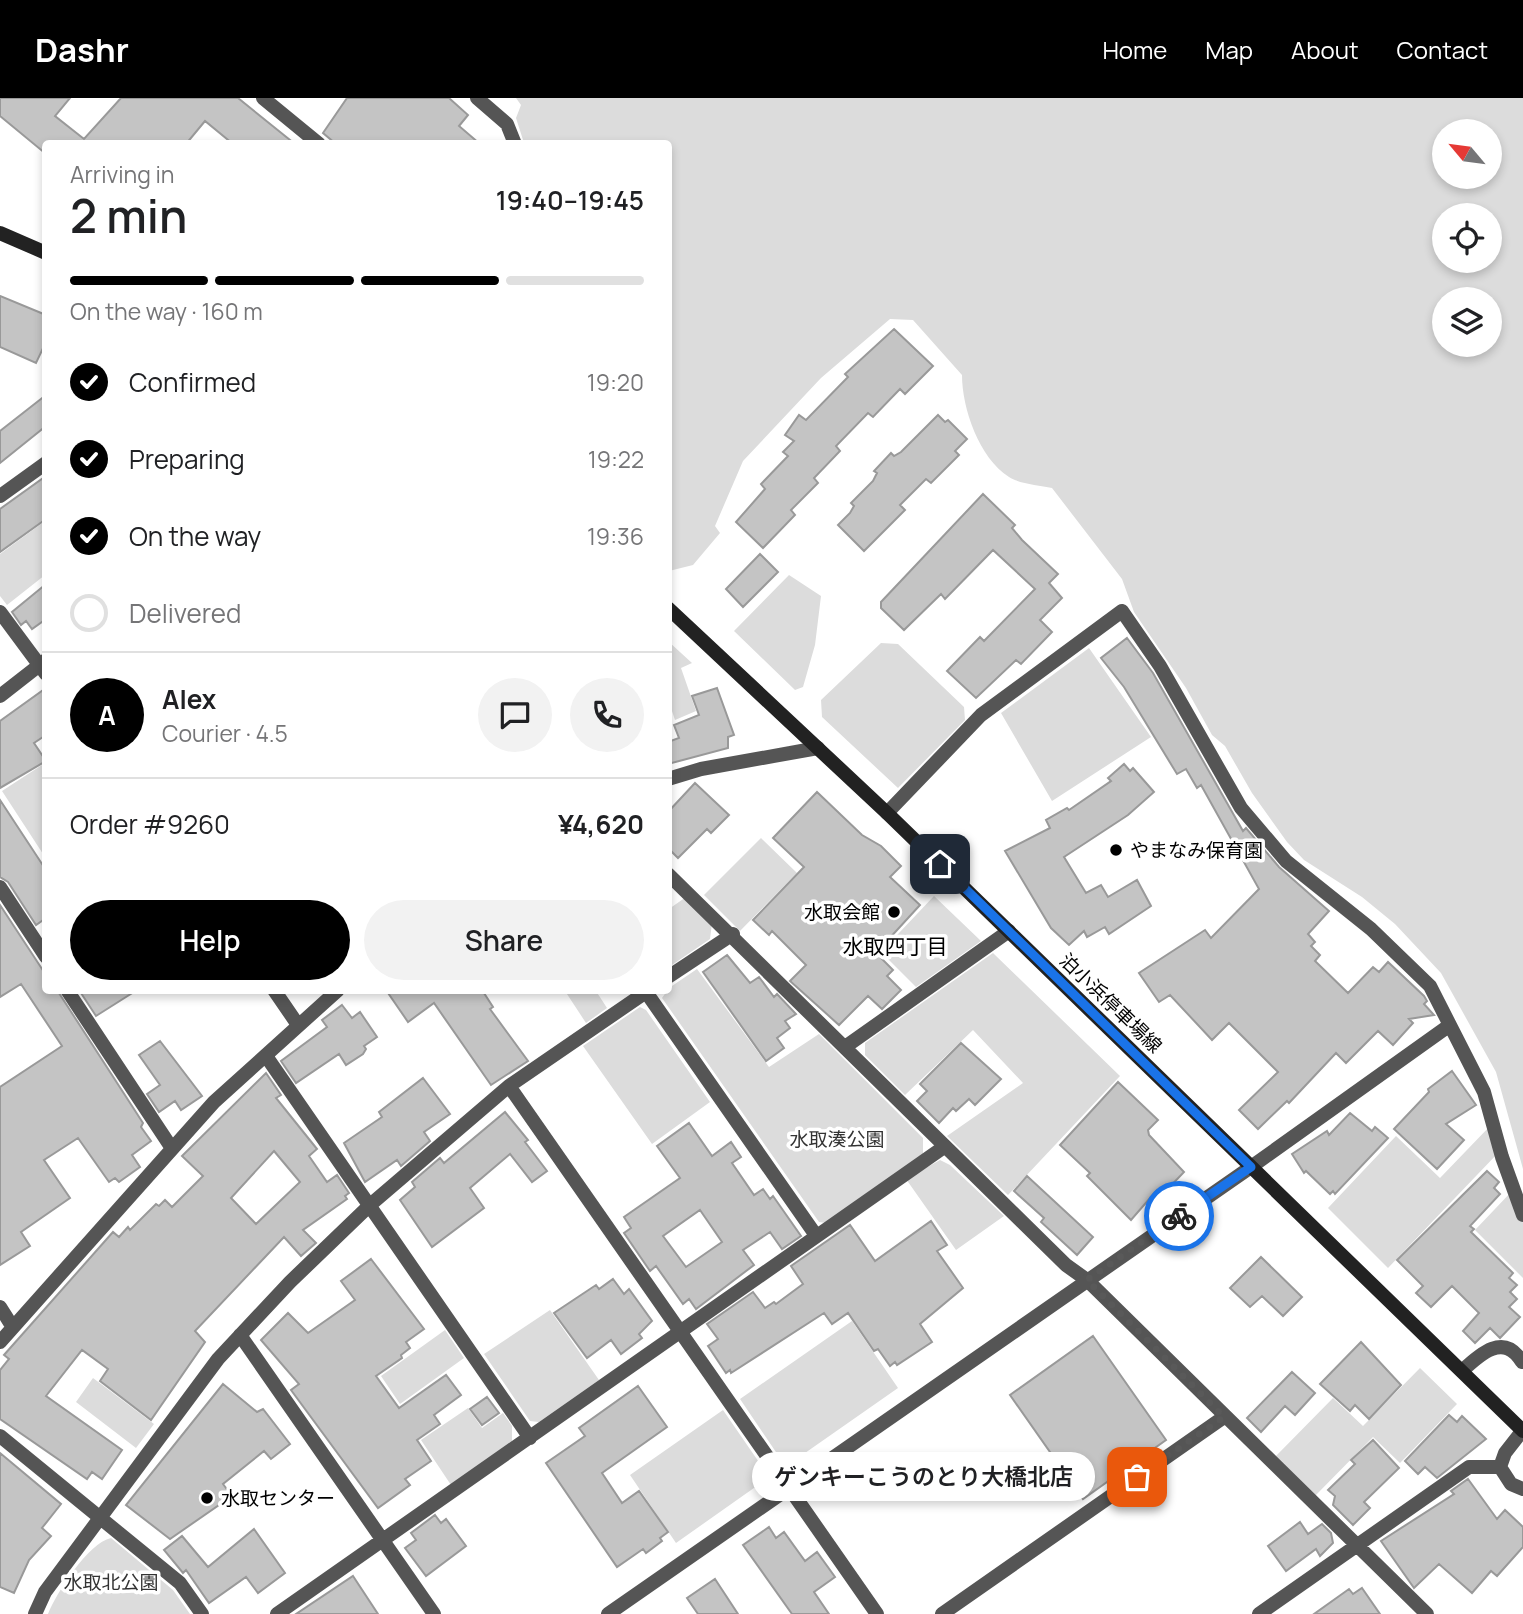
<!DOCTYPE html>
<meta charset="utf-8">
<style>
:root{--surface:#fff;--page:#f2f2f2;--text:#202124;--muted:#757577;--line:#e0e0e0;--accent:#000}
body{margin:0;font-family:Manrope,"Noto Sans JP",sans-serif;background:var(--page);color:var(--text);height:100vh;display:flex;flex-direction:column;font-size:26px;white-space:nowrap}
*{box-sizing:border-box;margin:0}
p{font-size:23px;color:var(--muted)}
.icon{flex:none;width:38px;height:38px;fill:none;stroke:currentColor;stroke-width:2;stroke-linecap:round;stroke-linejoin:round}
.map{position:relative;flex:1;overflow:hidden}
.drawer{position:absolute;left:42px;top:42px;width:630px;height:854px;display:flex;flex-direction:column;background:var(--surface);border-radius:7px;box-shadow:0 4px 10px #0003}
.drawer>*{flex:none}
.needle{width:46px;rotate:299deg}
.controls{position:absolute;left:1432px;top:21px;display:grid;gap:14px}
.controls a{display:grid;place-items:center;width:70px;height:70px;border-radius:50%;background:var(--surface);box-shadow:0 4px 10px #0003;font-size:35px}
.pin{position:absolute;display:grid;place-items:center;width:60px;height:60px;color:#fff;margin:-30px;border-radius:14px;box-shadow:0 4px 10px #0006}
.courier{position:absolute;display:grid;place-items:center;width:70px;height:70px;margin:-35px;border:5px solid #1a73e8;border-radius:50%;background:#fff;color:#222;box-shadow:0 2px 9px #0007}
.bubble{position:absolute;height:49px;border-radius:24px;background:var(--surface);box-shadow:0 4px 10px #0003;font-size:23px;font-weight:600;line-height:49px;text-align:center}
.summary em{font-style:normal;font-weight:600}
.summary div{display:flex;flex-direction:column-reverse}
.summary{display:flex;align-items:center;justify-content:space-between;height:119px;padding:0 28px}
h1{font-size:46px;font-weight:600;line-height:52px}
.bar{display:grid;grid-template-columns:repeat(4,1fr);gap:10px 7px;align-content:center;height:84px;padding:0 28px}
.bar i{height:9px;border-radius:5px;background:var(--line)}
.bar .active{background:var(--accent)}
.bar p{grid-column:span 4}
.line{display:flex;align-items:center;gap:18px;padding:0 28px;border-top:2px solid var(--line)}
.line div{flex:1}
.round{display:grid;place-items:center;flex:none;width:74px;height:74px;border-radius:37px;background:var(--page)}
ol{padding:0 28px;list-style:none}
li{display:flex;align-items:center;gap:21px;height:77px}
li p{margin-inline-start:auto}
li .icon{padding:7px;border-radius:50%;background:var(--accent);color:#fff;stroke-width:4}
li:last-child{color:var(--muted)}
li i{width:38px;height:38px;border:4px solid var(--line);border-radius:50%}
.action{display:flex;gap:14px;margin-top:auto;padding:14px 28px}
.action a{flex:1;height:80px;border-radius:42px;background:var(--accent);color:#fff;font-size:28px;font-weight:600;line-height:80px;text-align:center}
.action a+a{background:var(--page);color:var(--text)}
header{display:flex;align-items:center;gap:42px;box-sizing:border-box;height:98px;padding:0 35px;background:var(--accent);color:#fff}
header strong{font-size:33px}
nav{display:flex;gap:38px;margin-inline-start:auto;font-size:24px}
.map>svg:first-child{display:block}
.green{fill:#dcdcdc;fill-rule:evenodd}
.building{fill:#c4c4c4;stroke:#999;stroke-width:2;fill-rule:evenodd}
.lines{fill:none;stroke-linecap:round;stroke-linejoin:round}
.minor{stroke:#555;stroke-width:14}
.tertiary{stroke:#555;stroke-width:14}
.secondary{stroke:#222;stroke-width:14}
.done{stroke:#595959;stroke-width:7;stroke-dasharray:0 12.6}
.route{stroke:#1a73e8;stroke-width:9}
.poi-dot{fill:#000;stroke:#fff;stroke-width:2.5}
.labels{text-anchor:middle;stroke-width:7;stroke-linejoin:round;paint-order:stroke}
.poi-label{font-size:19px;fill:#000;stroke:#fff;text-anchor:start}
.street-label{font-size:19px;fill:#000;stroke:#fff}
.park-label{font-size:19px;fill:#333;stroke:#fff}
.neighbourhood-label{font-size:21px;fill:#000;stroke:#fff}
</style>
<header>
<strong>Dashr</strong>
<nav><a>Home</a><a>Map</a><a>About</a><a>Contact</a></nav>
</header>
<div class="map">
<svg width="1523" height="1516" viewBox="0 0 1523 1516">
<rect width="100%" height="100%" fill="#fff"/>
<path class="green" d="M 516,0 L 1523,0 L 1523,1071 L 1496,974 L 1441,875 L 1395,826 L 1362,799 L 1304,762 L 1287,744 L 1252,695 L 1225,648 L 1212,637 L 1186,590 L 1134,514 L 1122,481 L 1052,390 C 1039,387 1020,386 1009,379 C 979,360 962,310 962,277 L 913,222 L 890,221 L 821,280 L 743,363 L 715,428 L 720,435 L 693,467 L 669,473 L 668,46 L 524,45 L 516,20 L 521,7 ZM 1444,33 L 1489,33 L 1489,79 L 1444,79 ZM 1444,117 L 1489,117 L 1489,163 L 1444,163 ZM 1444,201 L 1489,201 L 1489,247 L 1444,247 Z
M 45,423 L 45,477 L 7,507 L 0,498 L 0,456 Z
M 789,477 L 821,498 L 815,547 L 803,589 L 795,592 L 734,533 Z
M 669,544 L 692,565 L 681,570 L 696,613 L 675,622 L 669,604 Z
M 881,545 L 898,546 L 964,609 L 965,622 L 898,690 L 822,619 L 821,602 Z
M 1089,550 L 1151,639 L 1052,703 L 1001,615 Z
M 45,665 L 45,759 L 2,693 Z
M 761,740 L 797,775 L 740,833 L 704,797 Z
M 934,798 L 981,843 L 916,889 L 881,854 Z
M 686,799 L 712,825 L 710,841 L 669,869 L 669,811 Z
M 993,855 L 1120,978 L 1008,1097 L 947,1038 L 1023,985 L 973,932 L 905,997 L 865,957 L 865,945 Z
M 697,871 L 769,969 L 819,936 L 923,1040 L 923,1057 L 826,1125 L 819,1124 L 662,900 L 669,890 Z
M 565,893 L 596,893 L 607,910 L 586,925 Z
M 640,909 L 646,912 L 710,1004 L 652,1046 L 583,948 Z
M 1491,1027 L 1499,1054 L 1388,1170 L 1328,1110 L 1396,1038 L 1440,1080 Z
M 940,1062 L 950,1067 L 1004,1118 L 956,1152 L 906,1081 Z
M 1513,1092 L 1523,1125 L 1523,1180 L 1475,1132 Z
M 550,1212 L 599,1282 L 539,1324 L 530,1323 L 484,1256 Z
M 852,1223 L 898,1290 L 795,1362 L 782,1363 L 740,1301 Z
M 445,1232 L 464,1260 L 400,1306 L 381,1278 Z
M 1420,1270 L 1457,1306 L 1400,1365 L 1373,1339 L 1315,1398 L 1275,1359 L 1333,1300 L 1363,1328 Z
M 93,1280 L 154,1326 L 136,1350 L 76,1304 Z
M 468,1310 L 482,1330 L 503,1315 L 512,1328 L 512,1344 L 451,1387 L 421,1342 Z
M 723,1312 L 765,1373 L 761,1385 L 676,1445 L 630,1377 Z
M 111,1440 L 173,1492 L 190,1516 L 48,1516 C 57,1494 88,1445 111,1440 Z"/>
<path class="building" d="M 0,0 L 70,0 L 55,18 L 84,41 L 121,0 L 238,0 L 295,46 L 233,46 L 205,23 L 186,46 L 46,46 L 46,56 L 0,18 Z
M 347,0 L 449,0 L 468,17 L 459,28 L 480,46 L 336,46 L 323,35 Z
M 0,198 L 46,217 L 46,244 L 36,265 L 0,249 Z
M 894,231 L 933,268 L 905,296 L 900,291 L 873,319 L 868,315 L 836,348 L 840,353 L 814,380 L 818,385 L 791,412 L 795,417 L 763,450 L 736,424 L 765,391 L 761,386 L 788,358 L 783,354 L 794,343 L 785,337 L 799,317 L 806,322 L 848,279 L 845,276 Z
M 46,297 L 46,328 L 0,365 L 0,333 Z
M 938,317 L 945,324 L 948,322 L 967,341 L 955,353 L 959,357 L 931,385 L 926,381 L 900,407 L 905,412 L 864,453 L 838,427 L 850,415 L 854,408 L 851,405 L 873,383 L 877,375 L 874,373 L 891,355 L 894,358 L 901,354 Z
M 46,378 L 46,421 L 0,454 L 0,411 Z
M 983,396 L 1015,427 L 1012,430 L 1022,442 L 1058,476 L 1049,485 L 1062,500 L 1040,522 L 1052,534 L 1021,566 L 1016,562 L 976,600 L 947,573 L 980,539 L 984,543 L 1035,491 L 993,452 L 945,501 L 941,496 L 904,532 L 881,510 L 881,504 Z
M 760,456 L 778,474 L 743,509 L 726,491 Z
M 46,486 L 46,521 L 32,531 L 26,523 L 21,527 L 12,514 Z
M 1127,540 L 1153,575 L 1243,733 L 1246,730 L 1279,769 L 1329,813 L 1308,836 L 1315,844 L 1311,848 L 1320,857 L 1315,863 L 1348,895 L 1373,869 L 1379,874 L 1388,864 L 1424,898 L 1427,903 L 1424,906 L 1434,917 L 1409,921 L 1413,925 L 1393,947 L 1378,933 L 1346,965 L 1336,955 L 1289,1005 L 1287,1003 L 1258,1031 L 1239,1012 L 1278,974 L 1229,925 L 1212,942 L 1170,897 L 1159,904 L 1139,875 L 1205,832 L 1211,840 L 1259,791 L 1201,687 L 1197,690 L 1186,671 L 1177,676 L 1124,589 L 1101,560 Z
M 46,590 L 46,637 L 34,645 L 46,663 L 0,690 L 0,623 Z
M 717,590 L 734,637 L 728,639 L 728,650 L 668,666 L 668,644 L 679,640 L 674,627 L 699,617 L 692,598 Z
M 1124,666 L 1130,673 L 1133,670 L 1154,694 L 1128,717 L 1064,759 L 1086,795 L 1101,787 L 1108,799 L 1137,782 L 1151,808 L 1109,836 L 1105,829 L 1087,839 L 1084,833 L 1069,847 L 1051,830 L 1005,753 L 1050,730 L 1046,722 L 1067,710 L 1069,712 L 1111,683 L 1108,680 Z
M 695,685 L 729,717 L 711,735 L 707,731 L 678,760 L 668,750 L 668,714 Z
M 817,694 L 862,737 L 881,748 L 901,768 L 890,779 L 920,807 L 876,855 L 893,872 L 887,878 L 901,892 L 882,911 L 868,898 L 839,927 L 790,883 L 806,867 L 772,833 L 769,837 L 753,822 L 804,769 L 773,740 Z
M 0,702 L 46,772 L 46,820 L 36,827 L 8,784 L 0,779 Z
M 0,807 L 46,877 L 46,892 L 57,892 L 143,1025 L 141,1029 L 151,1043 L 132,1057 L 140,1069 L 119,1084 L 115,1080 L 109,1084 L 78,1040 L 44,1062 L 70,1100 L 21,1134 L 30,1148 L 0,1167 L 0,989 L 62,948 L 21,886 L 0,899 Z
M 727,857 L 750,885 L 759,879 L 774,899 L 777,896 L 796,916 L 785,923 L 790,930 L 777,940 L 784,950 L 766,963 L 703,874 Z
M 79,892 L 137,892 L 96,918 Z
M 386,892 L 482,892 L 493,909 L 490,911 L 528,963 L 491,987 L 434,905 L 408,924 Z
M 342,907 L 352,920 L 360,914 L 377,939 L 364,948 L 366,951 L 363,956 L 346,967 L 339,956 L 296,985 L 281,963 L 327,929 L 322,922 Z
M 160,943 L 202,998 L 181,1012 L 175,1003 L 159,1014 L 147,996 L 160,987 L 139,957 Z
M 961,945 L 1001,981 L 975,1007 L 969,1001 L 956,1013 L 953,1010 L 939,1025 L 917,1003 L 927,993 L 920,986 Z
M 1452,973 L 1476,1007 L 1446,1026 L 1464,1042 L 1437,1071 L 1394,1031 L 1429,994 L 1428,991 Z
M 266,975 L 281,997 L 276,1000 L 317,1051 L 309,1058 L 327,1084 L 337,1077 L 349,1095 L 345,1098 L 347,1101 L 303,1132 L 316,1145 L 301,1158 L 284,1139 L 195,1233 L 205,1244 L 151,1322 L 100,1283 L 108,1271 L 82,1252 L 46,1298 L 122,1352 L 102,1381 L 92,1374 L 87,1381 L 0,1321 L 0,1272 L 9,1261 L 4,1257 L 113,1134 L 119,1139 L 128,1129 L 130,1132 L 156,1106 L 159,1108 L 165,1102 L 172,1109 L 203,1078 L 182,1058 ZM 274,1053 L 300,1084 L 256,1126 L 231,1100 Z
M 423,980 L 450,1016 L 424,1034 L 430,1043 L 401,1068 L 397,1062 L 365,1084 L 344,1045 L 382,1019 L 379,1014 Z
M 1118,984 L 1158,1022 L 1148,1032 L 1149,1037 L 1184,1074 L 1162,1097 L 1157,1092 L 1131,1122 L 1087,1078 L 1090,1075 L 1060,1047 Z
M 505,1014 L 528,1042 L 525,1044 L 547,1073 L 532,1084 L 510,1056 L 470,1090 L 484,1110 L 432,1149 L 400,1102 L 415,1089 L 412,1084 L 440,1060 L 444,1065 Z
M 1350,1015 L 1372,1033 L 1375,1029 L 1388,1040 L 1335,1096 L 1333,1093 L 1330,1096 L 1306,1073 L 1304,1075 L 1292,1056 L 1327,1033 L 1329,1037 Z
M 689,1025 L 712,1058 L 731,1044 L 741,1059 L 732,1065 L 754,1097 L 763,1091 L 770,1101 L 773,1098 L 801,1138 L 782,1151 L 770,1134 L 743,1152 L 754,1167 L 696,1211 L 689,1201 L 683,1206 L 656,1168 L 650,1173 L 624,1135 L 631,1130 L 624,1119 L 680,1080 L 657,1048 ZM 700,1112 L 722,1144 L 686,1169 L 663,1138 Z
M 1487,1073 L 1499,1084 L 1494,1090 L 1500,1096 L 1470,1128 L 1474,1131 L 1471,1134 L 1513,1175 L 1509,1180 L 1517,1187 L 1510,1194 L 1517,1201 L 1509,1209 L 1520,1219 L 1500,1240 L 1490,1230 L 1475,1245 L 1463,1233 L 1479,1215 L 1452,1188 L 1431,1209 L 1416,1195 L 1423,1188 L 1397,1162 Z
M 1027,1078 L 1093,1139 L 1077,1157 L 1041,1124 L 1044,1120 L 1014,1093 Z
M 931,1123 L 947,1147 L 937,1153 L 963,1190 L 920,1226 L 932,1244 L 897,1267 L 895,1264 L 890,1268 L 878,1251 L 874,1253 L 848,1215 L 832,1226 L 824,1215 L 731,1275 L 730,1272 L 726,1275 L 708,1248 L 718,1241 L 707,1226 L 753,1194 L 765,1210 L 774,1204 L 776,1206 L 803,1186 L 791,1168 L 850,1127 L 875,1163 Z
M 1261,1159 L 1302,1199 L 1283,1218 L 1262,1198 L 1250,1209 L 1230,1190 Z
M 371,1161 L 424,1231 L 406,1244 L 410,1250 L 401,1257 L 402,1260 L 376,1278 L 399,1310 L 446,1277 L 461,1297 L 434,1317 L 440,1326 L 417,1342 L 431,1363 L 405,1381 L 410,1387 L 378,1410 L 291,1292 L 299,1286 L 261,1242 L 288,1215 L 308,1235 L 355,1202 L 341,1183 Z
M 613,1181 L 624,1196 L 629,1191 L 652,1223 L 639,1236 L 642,1240 L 621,1256 L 611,1242 L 587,1260 L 554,1215 L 596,1187 L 599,1191 Z
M 1093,1238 L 1166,1342 L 1083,1401 L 1010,1297 Z
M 1361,1244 L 1401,1287 L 1369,1321 L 1355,1307 L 1350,1313 L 1320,1286 Z
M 1292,1274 L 1315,1295 L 1295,1317 L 1285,1308 L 1261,1334 L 1247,1320 Z
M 223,1286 L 257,1314 L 263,1311 L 290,1346 L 271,1361 L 264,1353 L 223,1386 L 232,1398 L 170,1441 L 126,1407 Z
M 638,1288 L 667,1329 L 602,1375 L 622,1405 L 639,1393 L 668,1434 L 660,1440 L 662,1443 L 646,1455 L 643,1451 L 617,1469 L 546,1365 L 585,1338 L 579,1330 Z
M 487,1299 L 499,1315 L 482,1327 L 470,1311 Z
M 1449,1317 L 1457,1324 L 1462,1318 L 1486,1341 L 1437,1380 L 1425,1369 L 1418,1376 L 1405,1363 Z
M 1373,1342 L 1399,1370 L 1364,1404 L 1370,1410 L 1353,1427 L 1333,1407 L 1335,1398 L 1328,1392 L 1355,1366 L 1351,1362 Z
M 0,1355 L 61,1406 L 42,1430 L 51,1438 L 29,1462 L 14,1495 L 0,1489 Z
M 1468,1381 L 1497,1421 L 1505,1412 L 1523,1429 L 1523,1449 L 1497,1478 L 1491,1473 L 1472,1495 L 1439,1466 L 1414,1490 L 1381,1443 L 1454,1396 L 1451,1393 Z
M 435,1417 L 441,1425 L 446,1421 L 466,1448 L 426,1478 L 405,1450 L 416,1442 L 411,1435 Z
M 1300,1424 L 1308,1436 L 1322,1426 L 1331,1435 L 1333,1445 L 1320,1458 L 1316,1451 L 1286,1473 L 1268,1448 Z
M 769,1429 L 776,1440 L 784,1434 L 805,1463 L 817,1454 L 835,1479 L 814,1494 L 829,1516 L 792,1516 L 743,1447 Z
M 254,1431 L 285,1475 L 258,1495 L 246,1479 L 209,1505 L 186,1472 L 183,1475 L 164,1452 L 182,1438 L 208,1469 Z
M 353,1478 L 378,1516 L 296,1516 Z
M 715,1481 L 738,1516 L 698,1516 L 687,1500 Z
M 1362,1490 L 1380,1516 L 1314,1516 L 1349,1491 L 1353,1496 Z"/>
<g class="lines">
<path class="minor" d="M 263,0 L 319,46
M 477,0 L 507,26 L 515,46
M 0,398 L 46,365
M 0,514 L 46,576
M 0,598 L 46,562
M 668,681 L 701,671 L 818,650
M 887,715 L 981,617 L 1122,513 L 1160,568 L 1241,710 L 1286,763 L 1371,831 L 1430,888 L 1484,994 L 1502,1059 L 1523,1117
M 668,776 L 1066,1167 L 1087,1182 L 1427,1516
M 0,789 L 46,859
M 668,879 L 733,836
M 67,892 L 171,1049
M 274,892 L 298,927
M 646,894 L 815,1136
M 845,949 L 1009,833
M 266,958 L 530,1340
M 509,988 L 877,1516
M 1251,1069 L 1450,927
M 0,1209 L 12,1228
M 240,1237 L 434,1516
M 0,1244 L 214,1004 L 338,892
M 1462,1273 C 1480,1256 1504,1234 1522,1264
M 1523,1332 L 1505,1355 L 1500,1369 L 1511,1386 L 1523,1391
M 0,1338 L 180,1485 L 202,1516
M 35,1516 L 45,1494 L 218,1261 L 290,1184 L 370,1107 L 509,988 L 649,892
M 277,1516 L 944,1049
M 942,1516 L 1224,1319
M 1259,1516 L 1469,1369 L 1500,1369"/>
<path class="tertiary" d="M 608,1516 L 1251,1069"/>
<path class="secondary" d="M 0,135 L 46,155
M 668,510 L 887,715 L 1523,1333"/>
</g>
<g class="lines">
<path class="done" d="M 1137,1379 L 1224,1319 L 1087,1182 L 1179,1118"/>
<path class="route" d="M 940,766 L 1251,1069 L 1179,1118"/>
</g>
<g class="poi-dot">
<circle cx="1116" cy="752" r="7"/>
<circle cx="894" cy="814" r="7"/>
<circle cx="207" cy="1400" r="7"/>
</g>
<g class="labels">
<g class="poi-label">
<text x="1130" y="759">やまなみ保育園</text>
<text x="880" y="821" text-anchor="end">水取会館</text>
<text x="221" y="1407">水取センター</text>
</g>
<g class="street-label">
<text transform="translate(1111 905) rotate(44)" y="7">泊小浜停車場線</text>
</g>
<g class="park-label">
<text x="837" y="1048">水取湊公園</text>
<text x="111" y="1491">水取北公園</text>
</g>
<g class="neighbourhood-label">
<text x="895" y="856">水取四丁目</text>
</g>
</g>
</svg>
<div class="controls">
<a><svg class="needle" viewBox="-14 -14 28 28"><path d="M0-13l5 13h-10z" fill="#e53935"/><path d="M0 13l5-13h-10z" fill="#757577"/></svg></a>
<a><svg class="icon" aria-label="locate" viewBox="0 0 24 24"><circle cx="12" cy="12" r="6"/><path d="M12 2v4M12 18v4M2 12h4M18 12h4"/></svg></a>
<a><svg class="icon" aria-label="layers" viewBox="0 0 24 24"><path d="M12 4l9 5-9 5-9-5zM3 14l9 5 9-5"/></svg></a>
</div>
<div class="pin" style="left:1137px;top:1379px;background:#ea580c"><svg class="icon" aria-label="bag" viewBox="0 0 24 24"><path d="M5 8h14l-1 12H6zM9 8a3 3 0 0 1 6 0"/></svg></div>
<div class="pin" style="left:940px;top:766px;background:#1f2937"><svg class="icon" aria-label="home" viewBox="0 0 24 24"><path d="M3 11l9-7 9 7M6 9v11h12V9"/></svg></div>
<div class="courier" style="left:1179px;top:1118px"><svg class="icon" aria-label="bike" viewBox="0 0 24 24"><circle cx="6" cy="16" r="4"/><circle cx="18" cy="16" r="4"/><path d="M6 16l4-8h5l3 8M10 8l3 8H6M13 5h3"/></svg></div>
<div class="bubble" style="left:752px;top:1354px;width:343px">ゲンキーこうのとり大橋北店</div>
<section class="drawer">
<div class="summary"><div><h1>2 min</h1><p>Arriving in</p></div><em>19:40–19:45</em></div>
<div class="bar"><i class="active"></i><i class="active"></i><i class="active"></i><i></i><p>On the way · 160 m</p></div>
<ol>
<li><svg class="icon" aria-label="check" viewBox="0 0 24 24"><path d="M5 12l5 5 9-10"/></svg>Confirmed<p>19:20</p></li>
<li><svg class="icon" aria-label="check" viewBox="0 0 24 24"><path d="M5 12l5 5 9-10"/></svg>Preparing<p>19:22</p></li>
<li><svg class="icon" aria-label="check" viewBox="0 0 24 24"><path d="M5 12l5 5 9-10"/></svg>On the way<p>19:36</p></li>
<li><i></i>Delivered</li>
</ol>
<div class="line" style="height:126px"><b class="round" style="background:var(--accent);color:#fff">A</b><div><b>Alex</b><p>Courier · 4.5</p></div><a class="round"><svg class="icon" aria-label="chat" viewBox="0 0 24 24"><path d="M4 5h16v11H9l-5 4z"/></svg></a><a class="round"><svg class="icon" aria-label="phone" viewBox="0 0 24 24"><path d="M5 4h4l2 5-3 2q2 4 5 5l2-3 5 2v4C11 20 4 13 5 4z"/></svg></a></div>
<div class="line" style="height:91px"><div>Order #9260</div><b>¥4,620</b></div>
<div class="action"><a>Help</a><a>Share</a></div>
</section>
</div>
